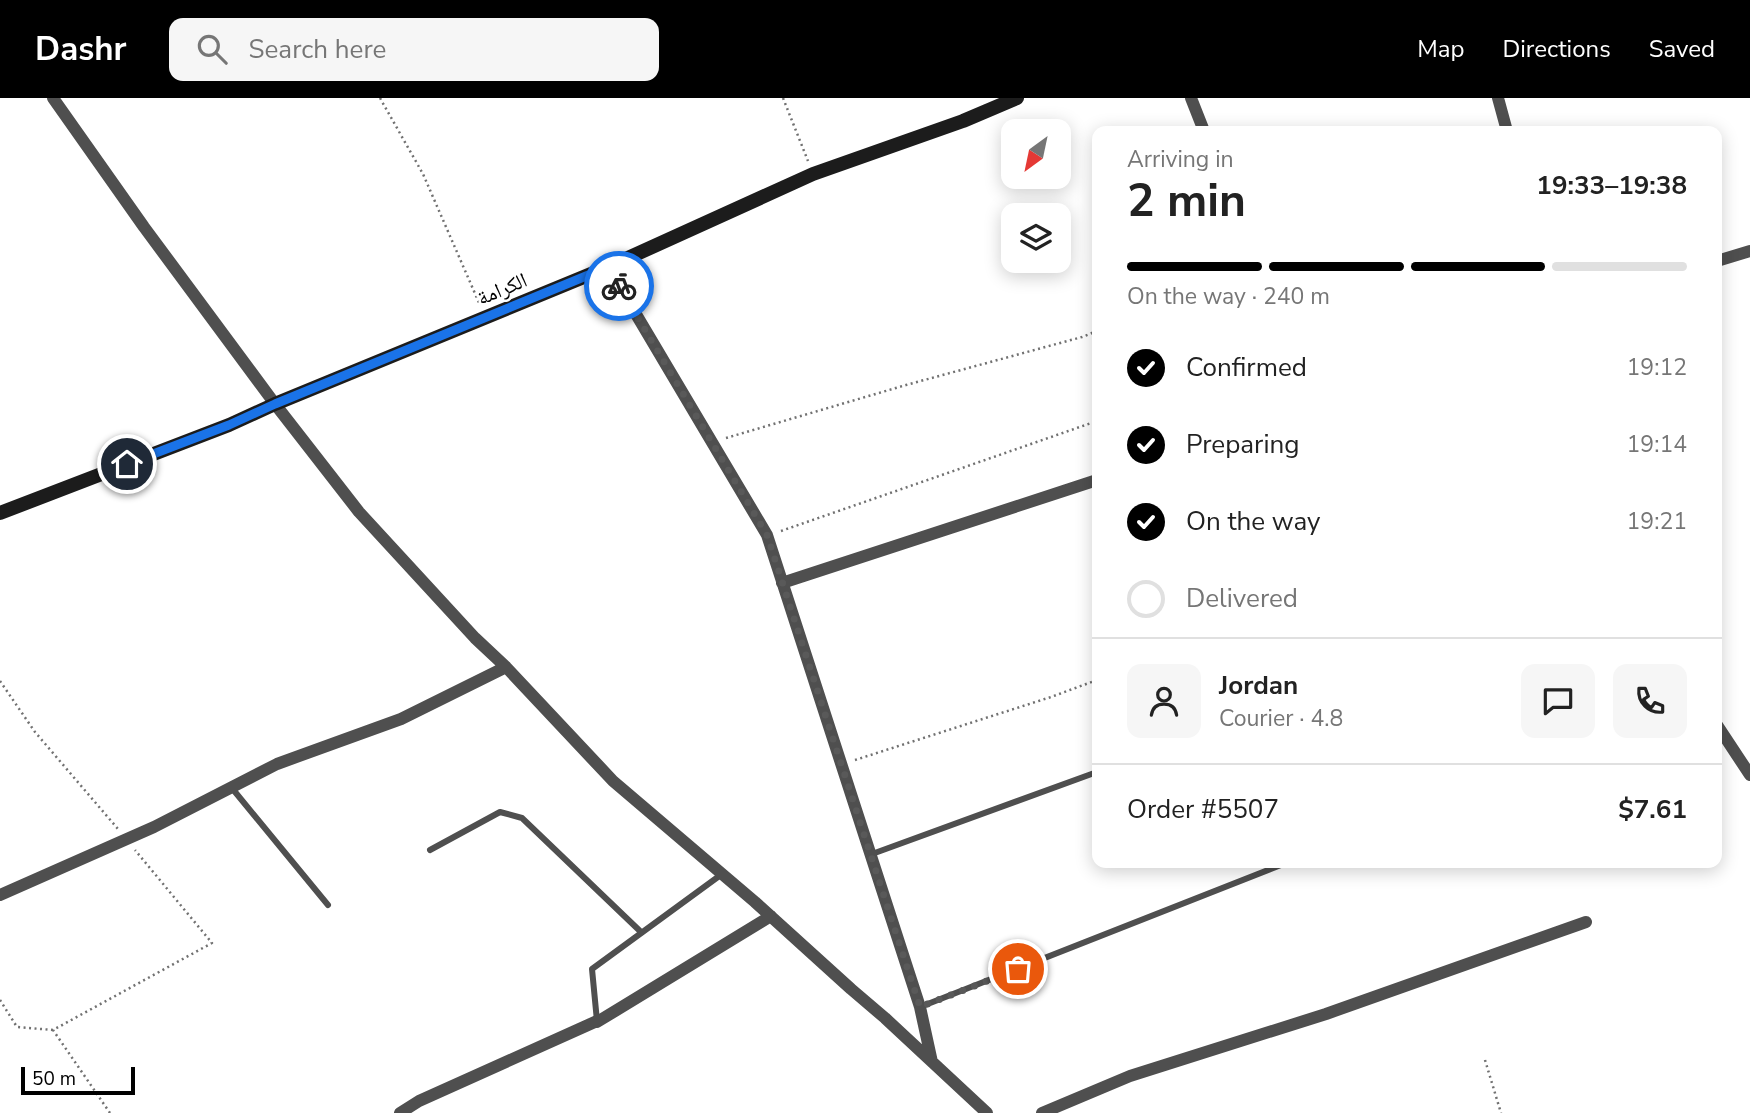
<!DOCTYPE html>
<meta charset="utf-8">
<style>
:root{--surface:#fff;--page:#f6f6f6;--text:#222;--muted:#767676;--line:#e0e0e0;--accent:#000}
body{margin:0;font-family:"Nunito Sans","Noto Naskh Arabic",sans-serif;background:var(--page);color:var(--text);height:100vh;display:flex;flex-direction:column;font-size:26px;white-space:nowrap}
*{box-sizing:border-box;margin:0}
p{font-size:23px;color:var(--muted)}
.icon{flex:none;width:38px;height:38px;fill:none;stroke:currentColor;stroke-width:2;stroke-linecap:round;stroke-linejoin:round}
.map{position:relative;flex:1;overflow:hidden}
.details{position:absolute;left:1092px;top:28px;width:630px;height:742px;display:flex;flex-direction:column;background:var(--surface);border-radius:14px;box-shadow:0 4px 18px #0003}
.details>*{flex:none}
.needle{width:46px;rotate:213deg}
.controls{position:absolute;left:1001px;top:21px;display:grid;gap:14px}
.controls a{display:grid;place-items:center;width:70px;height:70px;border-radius:14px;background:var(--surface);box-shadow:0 4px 18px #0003;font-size:35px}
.scale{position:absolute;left:21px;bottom:18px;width:114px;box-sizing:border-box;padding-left:7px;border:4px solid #000;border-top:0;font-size:19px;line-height:24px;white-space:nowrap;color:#000;-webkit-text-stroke:5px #fff;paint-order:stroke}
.pin{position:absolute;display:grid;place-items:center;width:60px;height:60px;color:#fff;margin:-30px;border:4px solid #fff;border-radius:50%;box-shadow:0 2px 7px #0007}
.courier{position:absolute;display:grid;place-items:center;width:70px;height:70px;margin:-35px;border:5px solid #1a73e8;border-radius:50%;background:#fff;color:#222;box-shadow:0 2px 9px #0007}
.headline em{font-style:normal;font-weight:700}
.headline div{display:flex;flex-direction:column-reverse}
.headline{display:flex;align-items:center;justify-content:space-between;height:119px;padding:0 35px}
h1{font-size:46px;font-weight:700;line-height:52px}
.bar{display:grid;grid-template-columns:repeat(4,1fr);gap:10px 7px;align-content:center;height:84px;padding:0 35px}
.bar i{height:9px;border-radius:5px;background:var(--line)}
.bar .selected{background:var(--accent)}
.bar p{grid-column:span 4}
.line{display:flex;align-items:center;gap:18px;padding:0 35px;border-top:2px solid var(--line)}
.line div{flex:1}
.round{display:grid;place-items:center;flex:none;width:74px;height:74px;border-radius:14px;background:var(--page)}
ol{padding:0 35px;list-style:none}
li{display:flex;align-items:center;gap:21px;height:77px}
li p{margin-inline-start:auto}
li .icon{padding:7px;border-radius:50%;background:var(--accent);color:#fff;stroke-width:4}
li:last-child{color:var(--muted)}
li i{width:38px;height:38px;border:4px solid var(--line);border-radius:50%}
header{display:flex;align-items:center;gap:42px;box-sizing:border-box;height:98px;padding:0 35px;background:var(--accent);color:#fff}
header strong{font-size:33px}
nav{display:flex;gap:38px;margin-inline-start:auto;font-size:24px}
.search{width:490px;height:63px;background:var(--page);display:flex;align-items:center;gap:18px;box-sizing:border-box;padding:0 24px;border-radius:14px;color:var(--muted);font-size:26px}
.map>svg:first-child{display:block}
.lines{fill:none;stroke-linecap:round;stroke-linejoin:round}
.path{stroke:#717171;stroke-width:2.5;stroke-dasharray:2 3.5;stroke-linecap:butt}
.service{stroke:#4f4f4f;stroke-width:6}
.minor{stroke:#4f4f4f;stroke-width:12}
.secondary{stroke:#1c1c1c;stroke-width:14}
.done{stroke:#595959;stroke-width:7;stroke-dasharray:0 12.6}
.route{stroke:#1a73e8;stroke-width:9}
.labels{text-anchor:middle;stroke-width:5;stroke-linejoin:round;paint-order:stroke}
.street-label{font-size:21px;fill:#000;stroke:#fff}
</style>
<header>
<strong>Dashr</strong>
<div class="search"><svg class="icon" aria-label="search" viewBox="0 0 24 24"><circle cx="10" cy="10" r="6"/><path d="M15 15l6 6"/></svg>Search here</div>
<nav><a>Map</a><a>Directions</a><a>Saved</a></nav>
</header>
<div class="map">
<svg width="1750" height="1015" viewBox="0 0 1750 1015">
<rect width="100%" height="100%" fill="#fff"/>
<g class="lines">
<path class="path" d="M 380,0 L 423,76 L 480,207
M 783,0 L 808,63
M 726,340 L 906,287 L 1082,239 L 1097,233
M 781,433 L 1097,323
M 0,583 L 35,634 L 118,731
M 855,662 L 1051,599 L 1097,582
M 0,902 L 17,929 L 53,932
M 1485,962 L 1501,1015
M 110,1015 L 53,932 L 212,845 L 135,752"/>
<path class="service" d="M 231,689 L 328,807
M 430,752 L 500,714 L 522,720 L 641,834
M 872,756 L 1097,674
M 920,909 L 1286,765
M 597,923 L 592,871 L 722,776"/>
<path class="minor" d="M 53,0 L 144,129 L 275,306 L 359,414 L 475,540 L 506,569 L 613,683 L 755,804 L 851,891 L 885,920 L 987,1015
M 1191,0 L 1204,33
M 1498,0 L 1507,33
M 1717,163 L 1750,153
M 608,169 L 767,437 L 920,909 L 932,964
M 782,485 L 1097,382
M 1717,627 L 1750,677
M 0,797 L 154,729 L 277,666 L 401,621 L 506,569
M 597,924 L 771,818
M 400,1015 L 419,1003 L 597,923
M 1042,1015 L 1130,978 L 1326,916 L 1586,824"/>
<path class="secondary" d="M 0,415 L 229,327 L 275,306 L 608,169 L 813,76 L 963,23 L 1017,0"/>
</g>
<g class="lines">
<path class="done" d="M 619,188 L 767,437 L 920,909 L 1018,871"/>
<path class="route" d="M 127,366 L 229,327 L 275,306 L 608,169 L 619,188"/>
</g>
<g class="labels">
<g class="street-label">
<text transform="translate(502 191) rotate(-23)" y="7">الكرامة</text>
</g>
</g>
</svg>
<div class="controls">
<a><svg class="needle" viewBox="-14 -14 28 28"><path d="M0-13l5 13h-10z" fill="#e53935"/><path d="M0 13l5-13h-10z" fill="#767676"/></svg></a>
<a><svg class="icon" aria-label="layers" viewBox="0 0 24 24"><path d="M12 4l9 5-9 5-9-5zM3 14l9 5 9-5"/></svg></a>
</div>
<div class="scale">50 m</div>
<div class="pin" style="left:1018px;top:871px;background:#ea580c"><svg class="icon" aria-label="bag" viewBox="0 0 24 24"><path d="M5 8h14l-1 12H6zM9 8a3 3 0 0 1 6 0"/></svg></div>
<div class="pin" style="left:127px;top:366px;background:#1f2937"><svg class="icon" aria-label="home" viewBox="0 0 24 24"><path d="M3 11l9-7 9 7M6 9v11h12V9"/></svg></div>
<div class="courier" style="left:619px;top:188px"><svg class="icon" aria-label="bike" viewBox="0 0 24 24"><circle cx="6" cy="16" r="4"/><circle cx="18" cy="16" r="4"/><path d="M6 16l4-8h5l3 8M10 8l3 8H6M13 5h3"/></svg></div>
<section class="details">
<div class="headline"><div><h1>2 min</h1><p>Arriving in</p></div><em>19:33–19:38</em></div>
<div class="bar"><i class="selected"></i><i class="selected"></i><i class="selected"></i><i></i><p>On the way · 240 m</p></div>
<ol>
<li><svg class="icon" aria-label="check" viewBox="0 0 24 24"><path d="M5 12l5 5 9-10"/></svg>Confirmed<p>19:12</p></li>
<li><svg class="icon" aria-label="check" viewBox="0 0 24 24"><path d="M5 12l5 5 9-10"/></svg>Preparing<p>19:14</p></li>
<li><svg class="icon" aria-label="check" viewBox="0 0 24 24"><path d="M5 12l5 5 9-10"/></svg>On the way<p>19:21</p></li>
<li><i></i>Delivered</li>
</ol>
<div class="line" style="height:126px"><a class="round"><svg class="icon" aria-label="person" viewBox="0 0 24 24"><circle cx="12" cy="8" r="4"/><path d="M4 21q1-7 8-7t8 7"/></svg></a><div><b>Jordan</b><p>Courier · 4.8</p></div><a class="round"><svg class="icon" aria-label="chat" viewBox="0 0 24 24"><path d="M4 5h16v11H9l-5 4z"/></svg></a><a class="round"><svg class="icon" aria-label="phone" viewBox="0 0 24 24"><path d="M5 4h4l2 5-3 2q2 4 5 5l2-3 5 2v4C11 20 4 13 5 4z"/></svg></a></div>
<div class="line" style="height:91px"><div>Order #5507</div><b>$7.61</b></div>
</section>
</div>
